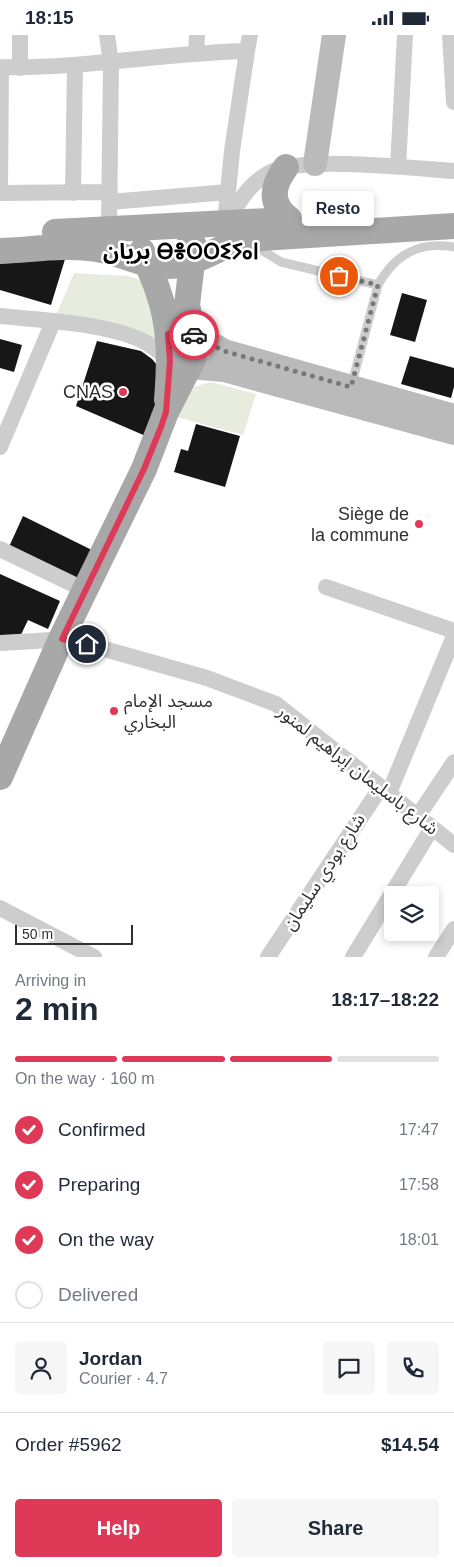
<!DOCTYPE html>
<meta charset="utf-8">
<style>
:root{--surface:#fff;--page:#f6f6f7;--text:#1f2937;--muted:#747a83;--line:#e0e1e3;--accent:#df3958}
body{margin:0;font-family:Helvetica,"Noto Sans Arabic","Noto Sans Tifinagh",sans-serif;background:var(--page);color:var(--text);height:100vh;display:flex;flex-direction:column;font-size:19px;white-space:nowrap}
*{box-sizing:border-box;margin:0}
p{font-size:16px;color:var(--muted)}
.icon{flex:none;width:28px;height:28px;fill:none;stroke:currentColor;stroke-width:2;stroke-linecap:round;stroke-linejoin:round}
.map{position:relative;height:922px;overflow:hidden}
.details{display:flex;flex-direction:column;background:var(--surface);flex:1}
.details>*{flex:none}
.tools{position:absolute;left:384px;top:851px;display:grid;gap:10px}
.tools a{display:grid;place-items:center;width:55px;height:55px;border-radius:5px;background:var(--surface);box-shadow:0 2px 8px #0003;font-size:25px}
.scale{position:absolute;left:15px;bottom:12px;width:118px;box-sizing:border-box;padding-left:5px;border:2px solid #303030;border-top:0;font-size:14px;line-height:18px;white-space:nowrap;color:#303030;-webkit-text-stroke:4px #fff;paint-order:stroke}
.pin{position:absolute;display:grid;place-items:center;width:42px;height:42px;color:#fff;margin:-21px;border:2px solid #fff;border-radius:50%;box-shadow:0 1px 5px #0007}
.courier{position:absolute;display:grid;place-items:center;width:50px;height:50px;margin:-25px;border:4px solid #df3958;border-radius:50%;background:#fff;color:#222;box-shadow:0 1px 6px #0007}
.bubble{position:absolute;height:35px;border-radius:5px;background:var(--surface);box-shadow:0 2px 8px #0003;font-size:16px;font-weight:700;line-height:35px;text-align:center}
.overview em{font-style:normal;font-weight:700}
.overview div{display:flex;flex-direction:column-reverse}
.overview{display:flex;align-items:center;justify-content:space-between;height:85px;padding:0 15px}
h1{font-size:32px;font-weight:700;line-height:38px}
.bar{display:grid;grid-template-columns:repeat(4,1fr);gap:8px 5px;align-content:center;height:60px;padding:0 15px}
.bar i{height:6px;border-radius:4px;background:var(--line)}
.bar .selected{background:var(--accent)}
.bar p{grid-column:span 4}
.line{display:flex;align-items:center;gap:12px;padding:0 15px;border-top:1px solid var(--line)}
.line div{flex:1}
.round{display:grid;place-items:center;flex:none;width:52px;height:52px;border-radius:5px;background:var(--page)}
ol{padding:0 15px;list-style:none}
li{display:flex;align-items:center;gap:15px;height:55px}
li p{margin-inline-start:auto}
li .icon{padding:5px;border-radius:50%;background:var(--accent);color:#fff;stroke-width:4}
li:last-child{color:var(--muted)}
li i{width:28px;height:28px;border:2px solid var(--line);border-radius:50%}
.primary-button{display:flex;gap:10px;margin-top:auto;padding:10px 15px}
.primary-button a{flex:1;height:58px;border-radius:5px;background:var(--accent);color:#fff;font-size:20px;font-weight:700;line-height:58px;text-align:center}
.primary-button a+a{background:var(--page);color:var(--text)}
.status{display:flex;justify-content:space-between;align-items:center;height:35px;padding:0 25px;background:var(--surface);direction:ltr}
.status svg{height:14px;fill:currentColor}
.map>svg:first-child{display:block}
.green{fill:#e7ecde}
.building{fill:#171717}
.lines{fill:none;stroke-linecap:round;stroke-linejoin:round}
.lane{stroke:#cdcdcd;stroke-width:9}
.street{stroke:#cdcdcd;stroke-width:16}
.secondary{stroke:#bababa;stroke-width:24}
.primary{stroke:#a8a8a8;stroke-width:26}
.done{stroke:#787878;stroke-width:5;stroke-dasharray:0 9}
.route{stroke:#df3958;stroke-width:6}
.poi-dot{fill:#df3958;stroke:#fff;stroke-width:2}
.labels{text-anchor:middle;stroke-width:5;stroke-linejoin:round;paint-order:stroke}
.poi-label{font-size:18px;fill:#303030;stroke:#fff;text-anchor:end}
.street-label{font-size:18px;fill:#303030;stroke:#fff}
.district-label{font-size:22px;font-weight:bold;fill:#000;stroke:#fff}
</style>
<div class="status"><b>18:15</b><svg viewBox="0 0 49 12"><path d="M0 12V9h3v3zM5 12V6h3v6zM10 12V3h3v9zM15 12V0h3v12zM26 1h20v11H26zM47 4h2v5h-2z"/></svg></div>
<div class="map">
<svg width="454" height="922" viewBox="0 0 454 922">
<rect width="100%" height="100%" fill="#fff"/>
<path class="green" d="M 74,238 L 128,241 L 145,246 L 158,311 L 53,288 Z
M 211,347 L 256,359 L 243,400 L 169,380 L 193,352 Z"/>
<path class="building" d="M 66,221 L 51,270 L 0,255 L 0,223 Z
M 402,258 L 427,265 L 415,307 L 390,300 Z
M 0,304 L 22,310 L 14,337 L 0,333 Z
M 97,306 L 141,316 L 152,324 L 162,336 L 155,405 L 76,371 Z
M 410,321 L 454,333 L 454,352 L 451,363 L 401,349 Z
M 196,389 L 240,401 L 225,452 L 174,437 L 181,414 L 188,416 Z
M 23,481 L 100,519 L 84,551 L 8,514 Z
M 0,539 L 60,566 L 48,594 L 28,585 L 18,606 L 0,605 Z"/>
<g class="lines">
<path class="lane" d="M 253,210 L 281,227 L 378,250
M 351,352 L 378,250 C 395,219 419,206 454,212"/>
<path class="street" d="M 107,0 L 111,28 L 109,194
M 450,0 L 454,67
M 247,16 L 250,0
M 196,17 L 197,0
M 0,32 C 83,34 164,18 247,16 L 232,116 L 225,188
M 20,33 L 20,0
M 398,132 L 405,0
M 0,157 L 1,32
M 0,158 L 110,157
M 73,158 L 75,30
M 110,167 L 228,157
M 228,184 C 239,167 251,146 271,137 C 307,121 411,133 454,136
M 0,281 C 42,285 103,288 141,305 C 153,310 163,320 173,328
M 0,412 L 53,287
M 0,514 L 85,555
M 326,552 L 454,596
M 0,608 L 69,604 L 207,643 L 276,669 L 454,810
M 389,758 L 454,601
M 418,781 L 454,727
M 0,873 L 94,922
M 268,922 L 381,752
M 353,922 L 432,793
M 436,922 L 454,894"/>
<path class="secondary" d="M 315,129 L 334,0
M 193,298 L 224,316 L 454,381
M 189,332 L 224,335 L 454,398"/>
<path class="primary" d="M 286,132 C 272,151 269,168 289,184
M 55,197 L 268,186
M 0,216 C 31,215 65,209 96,214 C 121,218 144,232 170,231 C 196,230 220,211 245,204 L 454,191
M 142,216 C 147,230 154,243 158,256 C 171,292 170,328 167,365
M 0,742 L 61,604 L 144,434 L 166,377 L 193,324 L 195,307 L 187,270 L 194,211 L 186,191"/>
</g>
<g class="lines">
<path class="done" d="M 194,300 L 224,316 L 351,352 L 378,250 L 339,241"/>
<path class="route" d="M 87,609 L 62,604 L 144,434 L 161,392 L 166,377 L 170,326 L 168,299 L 178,295 L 194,300"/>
</g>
<g class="poi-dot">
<circle cx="123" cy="357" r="5"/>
<circle cx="419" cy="489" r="5"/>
<circle cx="114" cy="676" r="5"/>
</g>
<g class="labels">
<g class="poi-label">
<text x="113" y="363">CNAS</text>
<text x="409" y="485">Siège de<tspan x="409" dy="21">la commune</tspan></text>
<text x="124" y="672" text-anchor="start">مسجد الإمام<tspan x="124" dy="21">البخاري</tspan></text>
</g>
<g class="street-label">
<text transform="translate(358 735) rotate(38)" y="6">شارع باسليمان إبراهيم لمنور</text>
<text transform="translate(324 837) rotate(-57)" y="6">شارع بودي سليمان</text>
</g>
<g class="district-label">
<text x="181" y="224">بريان ⴱⴻⵔⵔⵉⵢⴰⵏ</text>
</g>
</g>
</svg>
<div class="tools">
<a><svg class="icon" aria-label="layers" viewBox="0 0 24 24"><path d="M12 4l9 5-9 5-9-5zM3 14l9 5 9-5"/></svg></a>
</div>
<div class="scale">50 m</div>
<div class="pin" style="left:339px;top:241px;background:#ea580c"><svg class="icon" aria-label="bag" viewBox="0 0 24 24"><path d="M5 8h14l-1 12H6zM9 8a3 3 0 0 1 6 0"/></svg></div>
<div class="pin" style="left:87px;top:609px;background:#1f2937"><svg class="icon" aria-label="home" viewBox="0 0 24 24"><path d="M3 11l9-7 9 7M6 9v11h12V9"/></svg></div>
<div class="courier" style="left:194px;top:300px"><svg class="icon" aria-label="car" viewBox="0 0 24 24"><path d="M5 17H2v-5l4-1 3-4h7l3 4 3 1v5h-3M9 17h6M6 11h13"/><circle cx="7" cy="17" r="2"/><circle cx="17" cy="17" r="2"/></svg></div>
<div class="bubble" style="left:302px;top:156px;width:72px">Resto</div>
</div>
<section class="details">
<div class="overview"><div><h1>2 min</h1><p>Arriving in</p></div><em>18:17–18:22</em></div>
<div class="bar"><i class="selected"></i><i class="selected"></i><i class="selected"></i><i></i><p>On the way · 160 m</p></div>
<ol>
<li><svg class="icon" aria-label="check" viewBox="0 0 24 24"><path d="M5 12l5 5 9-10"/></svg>Confirmed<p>17:47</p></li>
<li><svg class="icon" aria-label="check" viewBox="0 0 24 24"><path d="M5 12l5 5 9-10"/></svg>Preparing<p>17:58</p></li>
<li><svg class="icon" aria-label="check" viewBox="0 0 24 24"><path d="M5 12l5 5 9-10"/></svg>On the way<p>18:01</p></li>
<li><i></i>Delivered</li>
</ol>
<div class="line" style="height:90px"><a class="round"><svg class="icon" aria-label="person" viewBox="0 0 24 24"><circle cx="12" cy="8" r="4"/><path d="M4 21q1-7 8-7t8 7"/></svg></a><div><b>Jordan</b><p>Courier · 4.7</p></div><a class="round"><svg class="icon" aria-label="chat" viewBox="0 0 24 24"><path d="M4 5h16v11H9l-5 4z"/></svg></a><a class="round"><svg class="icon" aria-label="phone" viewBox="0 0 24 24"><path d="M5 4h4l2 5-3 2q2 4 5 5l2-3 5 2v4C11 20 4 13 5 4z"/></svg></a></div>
<div class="line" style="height:65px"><div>Order #5962</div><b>$14.54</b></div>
<div class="primary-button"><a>Help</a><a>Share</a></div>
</section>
